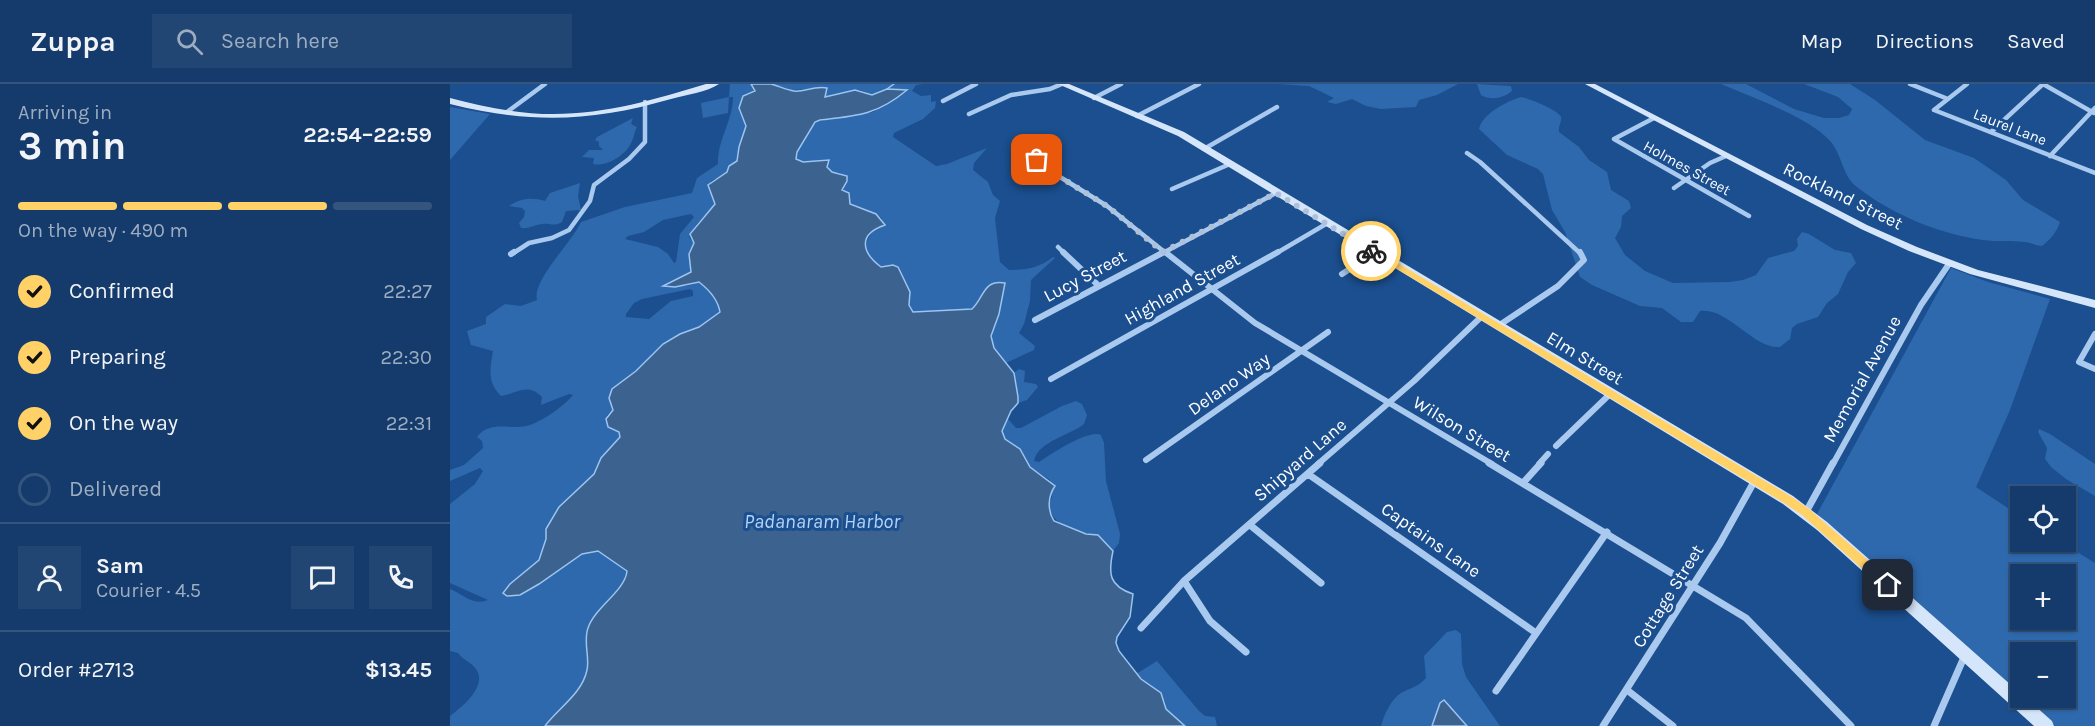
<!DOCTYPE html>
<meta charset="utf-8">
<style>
:root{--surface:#143b6b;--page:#214673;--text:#f1f3f6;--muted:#9dadc1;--line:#33557e;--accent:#ffd166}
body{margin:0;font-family:Karla,sans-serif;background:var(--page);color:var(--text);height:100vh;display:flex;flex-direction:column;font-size:22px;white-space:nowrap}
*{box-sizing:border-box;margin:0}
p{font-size:20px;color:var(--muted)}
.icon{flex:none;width:33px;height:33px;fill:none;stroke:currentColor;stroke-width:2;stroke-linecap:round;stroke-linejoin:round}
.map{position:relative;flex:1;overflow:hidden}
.sheet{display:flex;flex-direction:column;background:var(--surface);width:450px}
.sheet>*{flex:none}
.buttons{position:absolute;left:1560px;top:402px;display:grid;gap:12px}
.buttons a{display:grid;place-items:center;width:66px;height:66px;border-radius:0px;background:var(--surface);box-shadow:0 2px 4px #0004,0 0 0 2px var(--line);font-size:30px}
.pin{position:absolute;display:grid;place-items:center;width:51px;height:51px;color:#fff;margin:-26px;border-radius:12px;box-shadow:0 3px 9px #0006}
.courier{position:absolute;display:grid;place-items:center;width:60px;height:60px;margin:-30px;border:4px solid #ffd166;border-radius:50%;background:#fff;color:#222;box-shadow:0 2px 8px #0007}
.summary em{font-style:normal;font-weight:700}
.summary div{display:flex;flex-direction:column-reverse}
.summary{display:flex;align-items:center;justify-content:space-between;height:102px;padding:0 18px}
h1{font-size:39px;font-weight:700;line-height:45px}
.bar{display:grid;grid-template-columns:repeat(4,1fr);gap:9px 6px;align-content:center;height:72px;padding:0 18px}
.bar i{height:8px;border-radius:4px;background:var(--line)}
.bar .selected{background:var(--accent)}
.bar p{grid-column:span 4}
.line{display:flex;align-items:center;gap:15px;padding:0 18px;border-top:2px solid var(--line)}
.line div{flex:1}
.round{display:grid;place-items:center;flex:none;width:63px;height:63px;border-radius:0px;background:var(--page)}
ol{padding:0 18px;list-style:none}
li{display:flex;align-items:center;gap:18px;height:66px}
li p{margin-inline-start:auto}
li .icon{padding:6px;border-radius:50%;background:var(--accent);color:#111;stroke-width:4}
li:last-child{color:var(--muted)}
li i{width:33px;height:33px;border:3px solid var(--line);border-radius:50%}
header{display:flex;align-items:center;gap:36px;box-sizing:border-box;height:84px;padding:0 30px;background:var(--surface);border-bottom:2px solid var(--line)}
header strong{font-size:28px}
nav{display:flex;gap:33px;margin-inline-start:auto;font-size:21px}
.search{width:420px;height:54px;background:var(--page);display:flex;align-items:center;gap:15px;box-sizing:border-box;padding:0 21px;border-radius:0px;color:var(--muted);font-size:22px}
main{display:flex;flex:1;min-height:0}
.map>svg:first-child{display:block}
.green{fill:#2e69ad;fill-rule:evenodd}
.water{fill:#3c6290;stroke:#9cc4f0;stroke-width:1.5}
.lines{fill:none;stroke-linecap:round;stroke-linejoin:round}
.stream{stroke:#9cc4f0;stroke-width:1.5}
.street-far2{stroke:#a9c9ee;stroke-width:4.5}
.street-far1{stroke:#a9c9ee;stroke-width:6}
.street{stroke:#a9c9ee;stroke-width:7}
.secondary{fill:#d6e6fa;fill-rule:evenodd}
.route{fill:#ffd166}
.done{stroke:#afc1d8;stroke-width:6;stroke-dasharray:0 10.8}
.labels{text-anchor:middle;stroke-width:6;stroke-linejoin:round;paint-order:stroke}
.far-street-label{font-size:15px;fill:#fff;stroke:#1b4f8f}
.street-label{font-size:18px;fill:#fff;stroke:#1b4f8f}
.water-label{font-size:20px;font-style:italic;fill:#b5d3f5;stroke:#1b4f8f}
</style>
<header>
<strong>Zuppa</strong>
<div class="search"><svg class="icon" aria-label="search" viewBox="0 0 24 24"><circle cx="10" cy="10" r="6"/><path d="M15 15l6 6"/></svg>Search here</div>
<nav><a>Map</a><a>Directions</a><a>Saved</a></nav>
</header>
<main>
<section class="sheet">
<div class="summary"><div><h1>3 min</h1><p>Arriving in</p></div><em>22:54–22:59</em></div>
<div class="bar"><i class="selected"></i><i class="selected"></i><i class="selected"></i><i></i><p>On the way · 490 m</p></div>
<ol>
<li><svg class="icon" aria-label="check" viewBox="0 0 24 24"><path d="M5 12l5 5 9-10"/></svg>Confirmed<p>22:27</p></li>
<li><svg class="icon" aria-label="check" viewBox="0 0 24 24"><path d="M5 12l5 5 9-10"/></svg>Preparing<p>22:30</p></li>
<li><svg class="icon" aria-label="check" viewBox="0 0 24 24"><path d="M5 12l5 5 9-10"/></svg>On the way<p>22:31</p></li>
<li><i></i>Delivered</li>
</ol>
<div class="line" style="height:108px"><a class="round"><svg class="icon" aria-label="person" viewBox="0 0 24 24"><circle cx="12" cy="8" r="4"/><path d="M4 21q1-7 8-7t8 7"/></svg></a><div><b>Sam</b><p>Courier · 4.5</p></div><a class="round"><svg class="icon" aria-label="chat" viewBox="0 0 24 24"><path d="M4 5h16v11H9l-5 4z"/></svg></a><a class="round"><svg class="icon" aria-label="phone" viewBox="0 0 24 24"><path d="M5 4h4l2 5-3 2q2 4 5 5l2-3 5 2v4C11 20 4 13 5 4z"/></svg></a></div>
<div class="line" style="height:78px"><div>Order #2713</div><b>$13.45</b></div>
</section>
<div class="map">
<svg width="1645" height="642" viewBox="0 0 1645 642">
<rect width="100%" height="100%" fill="#1b4f8f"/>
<path class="green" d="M 280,0 L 301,0 L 305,7 L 296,10 L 289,27 L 296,42 L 287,77 L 281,81 L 278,88 L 261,97 L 259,107 L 265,115 L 265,120 L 246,141 L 239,153 L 244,159 L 239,170 L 241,188 L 216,200 L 237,202 L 249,198 C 258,205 268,216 270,228 L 249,244 L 230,250 L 213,260 L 186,287 L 162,305 L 164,324 L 157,331 L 158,343 L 169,348 L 170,353 L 157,367 L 144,390 L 109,423 L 96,445 L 96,455 L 89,476 L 82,483 L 89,500 L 133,470 L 148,467 L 177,487 L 171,502 L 147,528 L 136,556 L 138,584 L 134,594 L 124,611 L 95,642 L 0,642 L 0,632 C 12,623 38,602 26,585 C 21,578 13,576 8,569 L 0,567 L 0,505 C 13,510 22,522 38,516 L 0,499 L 0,420 L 25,400 L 33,387 L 30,384 L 0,397 L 0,386 L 14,381 L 33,364 L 32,357 L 27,353 C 40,335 62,347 80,341 C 94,336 114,322 123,311 L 119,310 L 91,321 L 92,313 C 77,298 66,310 51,312 C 37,299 40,284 43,267 L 21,261 L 17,247 L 36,240 L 36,233 L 55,220 L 71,222 L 87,216 C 82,196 123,157 131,138 L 175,123 L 242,109 L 247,94 L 268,80 C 267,56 283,37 283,13 L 279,13 L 278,29 L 253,34 L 251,19 L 279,13 ZM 241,130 L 244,133 L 230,150 L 226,178 L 224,179 L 218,170 L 208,163 L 175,155 L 178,152 L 194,148 L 213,136 ZM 240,205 L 243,207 L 243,212 L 221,217 L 199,235 L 176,233 L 176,230 L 184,219 L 192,215 Z
M 322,0 L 474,0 L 466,1 L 462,7 L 471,12 L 481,11 L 481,18 L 486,17 L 485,24 L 473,35 L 444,49 L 443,53 L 486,82 L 497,80 L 537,64 L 524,79 L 523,86 L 538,98 L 543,111 L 550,117 L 545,134 L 550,178 L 559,186 C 576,186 589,184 603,173 L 605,174 L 581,196 L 580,217 L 574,240 L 569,249 L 585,262 L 584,266 L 556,279 C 553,273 547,270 544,264 C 537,251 549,226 553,212 L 530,213 L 522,225 L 463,228 L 443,181 L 431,183 C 404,162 418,157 432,134 L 400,120 L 398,108 L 392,106 L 391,89 L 381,88 L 377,83 L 379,77 L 353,78 L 346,75 L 347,68 L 365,38 L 423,28 L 457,7 L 456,5 L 432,6 L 422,11 L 410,6 L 375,13 L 377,4 C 359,1 339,13 322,0 Z
M 828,0 L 1008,0 L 987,11 L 969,16 L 966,23 L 931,25 L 916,22 L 902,15 L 886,20 L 877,18 L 884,14 L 859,2 Z
M 1027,0 L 1061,2 L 1062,7 C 1054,14 1041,17 1031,11 Z
M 1271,0 L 1296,0 L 1344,25 L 1374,34 L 1389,34 L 1399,31 L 1402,25 L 1388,13 L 1354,0 L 1400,0 L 1425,16 L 1475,56 L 1524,74 L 1556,96 L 1573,116 L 1610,138 C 1606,149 1601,155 1592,162 C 1586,162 1580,158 1574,158 C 1561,156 1547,158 1533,156 C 1489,150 1441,130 1407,103 C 1392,92 1393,72 1380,57 C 1359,33 1301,13 1271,0 Z
M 1071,13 C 1078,14 1109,26 1111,33 C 1112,38 1108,42 1109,48 L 1129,63 L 1139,76 L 1157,88 L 1161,106 L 1179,117 L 1181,124 L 1172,132 L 1171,143 L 1165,154 L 1175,171 L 1195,187 L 1223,199 L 1280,198 L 1293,196 L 1306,191 L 1318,174 L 1344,167 L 1348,162 L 1347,155 L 1352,148 L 1359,150 L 1385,166 L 1401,169 L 1406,179 L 1398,188 L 1388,210 L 1377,219 L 1368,233 L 1347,240 L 1342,244 L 1340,255 L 1330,263 C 1303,265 1278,223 1250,227 L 1243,238 L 1231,238 L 1212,224 L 1190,222 L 1142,201 L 1130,193 L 1115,148 L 1102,126 L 1093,90 L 1088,85 L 1057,71 L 1029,45 C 1032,30 1057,17 1071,13 Z
M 0,23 L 40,30 L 0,76 Z
M 183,34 L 181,40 L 187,43 C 184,48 184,55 180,61 C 174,72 156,83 143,80 L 144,74 L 132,73 L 139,66 L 153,66 L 149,62 L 149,58 L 145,56 L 147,53 Z
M 130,99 L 128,112 L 131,126 L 116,127 L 112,138 C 104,143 100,139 92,140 C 84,141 79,145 71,144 L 69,139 L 74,133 L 75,127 L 72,124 L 59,122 C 71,114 82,113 95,117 L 100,109 Z
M 1501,184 L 1538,198 L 1600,215 L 1560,326 L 1526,403 L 1570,432 L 1570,458 L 1611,458 L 1645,479 L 1645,642 L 1605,642 L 1573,614 L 1616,614 L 1616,568 L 1570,568 L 1570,612 L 1367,430 ZM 1570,490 L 1616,490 L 1616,536 L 1570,536 Z
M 569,285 L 575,287 L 574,298 L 586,300 L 588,303 L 577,316 L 568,319 L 564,289 Z
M 626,317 L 632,320 L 637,331 L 634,340 C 621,351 588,357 584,377 L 589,378 C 601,370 639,345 651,351 L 654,359 L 656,397 L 670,450 L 669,459 L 663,467 L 648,451 C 629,449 605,442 598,424 L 602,413 L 600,396 L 580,383 L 564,360 L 555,355 L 552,347 L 558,335 L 566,344 L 571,344 L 612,322 Z
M 1589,345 L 1600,350 L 1645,380 L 1645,412 L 1616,395 L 1601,383 L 1595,375 L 1597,364 L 1588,348 Z
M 1006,546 L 1011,550 L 1012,580 L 1016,593 L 1050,642 L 1017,642 L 1007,630 L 990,619 L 982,642 L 931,642 C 934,631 941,615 951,609 C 960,604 968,603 976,594 L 974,572 L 997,548 Z
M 707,577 L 749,627 L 755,632 L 765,633 L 767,642 L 735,642 L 716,625 L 715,617 L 686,590 Z"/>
<path class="water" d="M 301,0 C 307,0 316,0 321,0 C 329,2 336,6 344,7 C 352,9 365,1 377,4 L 375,13 L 405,6 L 422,11 L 437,5 L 457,6 C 427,31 407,32 370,36 L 365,38 L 347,68 L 346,75 L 353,78 L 379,76 L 377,83 L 382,88 L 397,92 L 397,97 L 392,106 L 399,109 L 400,120 L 426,130 L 435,141 C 408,150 411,168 431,183 L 443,181 L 448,183 L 460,208 L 459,221 L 463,228 L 522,225 C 534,214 533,195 555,199 L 549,230 L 541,252 L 544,264 L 564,289 L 568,313 L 568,319 L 561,327 L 552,347 L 555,355 L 570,365 L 580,383 L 605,402 C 598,412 597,426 604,437 L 636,450 L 648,451 L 663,467 C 658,490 659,502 683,510 L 680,533 L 667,553 L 666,559 L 669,567 L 691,595 L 711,609 L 716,625 L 735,642 L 95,642 C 108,624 132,610 137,586 C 140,573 133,558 138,544 C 145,523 175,507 177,487 L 148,467 L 132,470 L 89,500 L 70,511 L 57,512 L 53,509 L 60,500 L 89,476 L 96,455 L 96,445 L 109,423 L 144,390 L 151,374 L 170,353 L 169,348 L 158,343 L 156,335 L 163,326 L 159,314 L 162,305 L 186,287 L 213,260 L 230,250 L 249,243 L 270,228 C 268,216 258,205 249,198 L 225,203 L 213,202 L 241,188 L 239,170 L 244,159 L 240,150 L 265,120 L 258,101 L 277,88 L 279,82 L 287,77 L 289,63 L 296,42 L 289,24 L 293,12 L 305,7 Z
M 994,616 L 1017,642 L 982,642 L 990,619 Z"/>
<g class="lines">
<path class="stream" d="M 437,5 L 444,0"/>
<path class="street-far2" d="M 1460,0 L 1498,15
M 1517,0 L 1484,26 L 1645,89
M 1593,0 L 1644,29
M 644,14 L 671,0
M 493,17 L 526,0
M 57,28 L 95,0
M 519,30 L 561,11 L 600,5 L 612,0
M 687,32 L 749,0
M 1204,34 L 1164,55 L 1299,132
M 1541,48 L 1593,0
M 754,65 L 827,23
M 573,66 L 585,66 L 591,71 C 584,80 574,81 565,74 Z
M 1017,69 L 1030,78 L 1131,170
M 1600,72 L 1645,24
M 584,77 L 657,122 L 717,170
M 1224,104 L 1260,79 L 1276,72
M 722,105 L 780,80
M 608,163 L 615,170
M 62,170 L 79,159 L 102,154 L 119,146 L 140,117 L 144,101 L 179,75 L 195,58 L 195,18
M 711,170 L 826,109
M 825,170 L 876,140"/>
<path class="street-far1" d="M 613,168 L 649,202
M 715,168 L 805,239 L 1042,380
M 61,170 L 64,168
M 892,190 L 925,169
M 585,236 L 714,168
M 1048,242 L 1108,202 L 1134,176 L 1130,168
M 1645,250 L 1629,278 L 1645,285
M 601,295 L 828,168
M 1106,362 L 1160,310
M 696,376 L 878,248
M 868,380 L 964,297 L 1031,233
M 1089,380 L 1098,370
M 1383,380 L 1471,221 L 1499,180"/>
<path class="street" d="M 1039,379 L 1296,534 L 1401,642
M 858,390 L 1086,549
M 1073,399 L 1091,379
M 1356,428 L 1383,379
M 800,441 L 871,499
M 734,497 L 760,537 L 796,568
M 691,544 L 734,497 L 870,379
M 1177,606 L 1223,642
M 1046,607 L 1157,448
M 1153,642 L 1270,459 L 1305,396
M 1484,642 L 1515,571"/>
<path class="secondary" d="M 256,0 L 269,0 C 257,8 236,11 221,15 C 141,38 81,40 0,20 L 0,14 C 34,23 69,30 104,30 C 156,30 207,15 256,0 Z
M 608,0 L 619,0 L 734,48 L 1343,412 L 1377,438 L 1570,609 L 1570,614 L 1576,614 L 1602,637 L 1604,642 L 1584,642 L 1367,446 L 1333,420 L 728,52 Z
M 1135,0 L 1145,0 L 1417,141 L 1467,163 L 1528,186 L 1645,216 L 1645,224 L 1520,190 L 1459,167 L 1411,145 Z"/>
</g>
<path class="route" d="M 919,165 L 924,165 L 1342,413 L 1359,425 L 1442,497 L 1442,504 L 1434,504 L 1352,431 L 1334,419 L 919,168 Z"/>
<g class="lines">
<path class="done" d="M 587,76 L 584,77 L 657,122 L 713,168 L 826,109 L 921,167"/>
</g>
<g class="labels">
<g class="far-street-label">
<text transform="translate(1560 43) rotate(21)" y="5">Laurel Lane</text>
<text transform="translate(1237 84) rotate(29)" y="5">Holmes Street</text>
</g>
<g class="street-label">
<text transform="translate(1393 112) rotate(26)" y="6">Rockland Street</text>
<text transform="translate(635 192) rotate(-28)" y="6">Lucy Street</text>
<text transform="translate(732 205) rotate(-29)" y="6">Highland Street</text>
<text transform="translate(1135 274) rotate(31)" y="6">Elm Street</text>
<text transform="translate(1412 295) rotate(-61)" y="6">Memorial Avenue</text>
<text transform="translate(779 300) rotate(-35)" y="6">Delano Way</text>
<text transform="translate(1012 345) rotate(31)" y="6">Wilson Street</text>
<text transform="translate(850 376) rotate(-41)" y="6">Shipyard Lane</text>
<text transform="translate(981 456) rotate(35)" y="6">Captains Lane</text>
<text transform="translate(1218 512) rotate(-58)" y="6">Cottage Street</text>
</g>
<g class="water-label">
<text x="372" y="444">Padanaram Harbor</text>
</g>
</g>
</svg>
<div class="buttons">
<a><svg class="icon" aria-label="locate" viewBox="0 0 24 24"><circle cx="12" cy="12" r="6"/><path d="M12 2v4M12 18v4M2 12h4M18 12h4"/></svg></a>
<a>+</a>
<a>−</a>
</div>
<div class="pin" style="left:587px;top:76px;background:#ea580c"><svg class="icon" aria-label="bag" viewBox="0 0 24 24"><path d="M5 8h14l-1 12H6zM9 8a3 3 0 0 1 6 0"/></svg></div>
<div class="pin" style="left:1438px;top:501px;background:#1f2937"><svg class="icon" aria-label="home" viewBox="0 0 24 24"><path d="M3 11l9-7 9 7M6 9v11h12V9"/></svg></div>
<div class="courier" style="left:921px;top:167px"><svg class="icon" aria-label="bike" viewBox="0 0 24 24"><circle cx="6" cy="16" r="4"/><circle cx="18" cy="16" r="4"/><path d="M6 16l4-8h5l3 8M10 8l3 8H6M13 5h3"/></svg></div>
</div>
</main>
